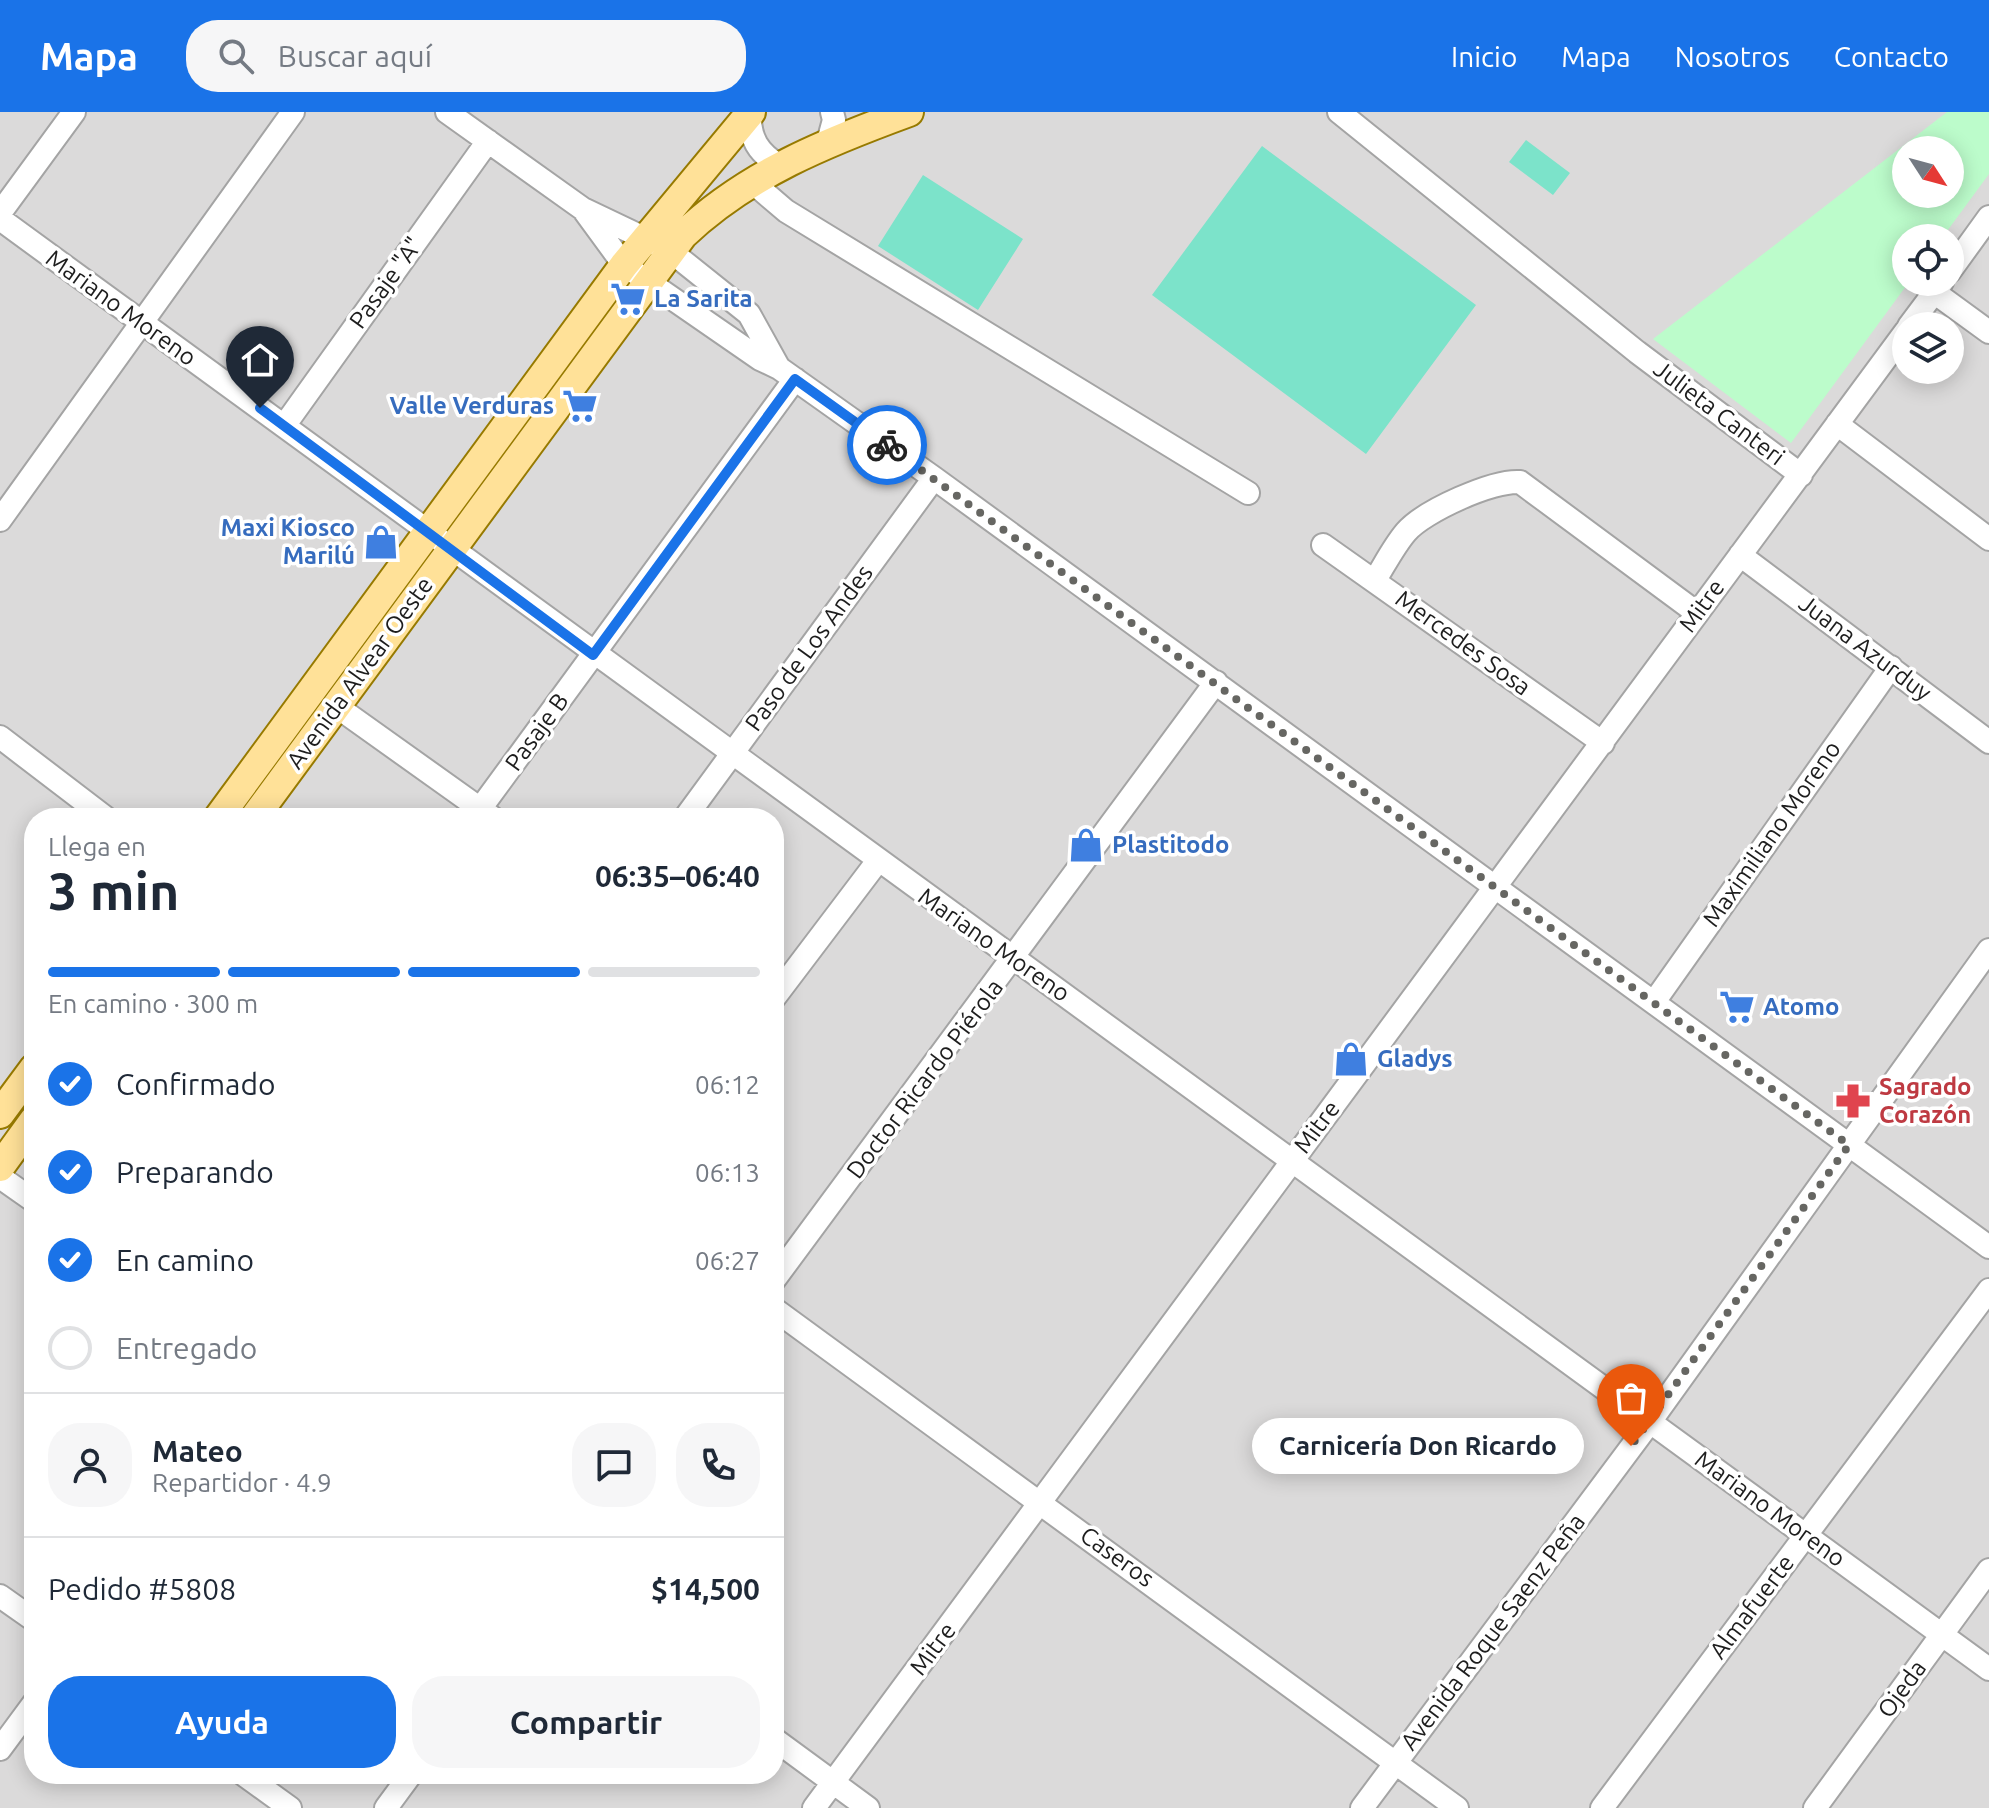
<!DOCTYPE html>
<html lang="es">
<meta charset="utf-8">
<style>
:root{--surface:#fff;--page:#f6f6f7;--text:#1f2937;--muted:#747a83;--line:#e0e1e3;--accent:#1a73e8}
body{margin:0;font-family:Ubuntu,sans-serif;background:var(--page);color:var(--text);height:100vh;display:flex;flex-direction:column;font-size:30px;white-space:nowrap}
*{box-sizing:border-box;margin:0}
p{font-size:26px;color:var(--muted)}
.icon{flex:none;width:44px;height:44px;fill:none;stroke:currentColor;stroke-width:2;stroke-linecap:round;stroke-linejoin:round}
.map{position:relative;flex:1;overflow:hidden}
.panel{position:absolute;left:24px;top:696px;width:760px;height:976px;display:flex;flex-direction:column;background:var(--surface);border-radius:32px;box-shadow:0 4px 20px #0003}
.panel>*{flex:none}
.needle{width:52px;rotate:126deg}
.fabs{position:absolute;left:1892px;top:24px;display:grid;gap:16px}
.fabs a{display:grid;place-items:center;width:72px;height:72px;border-radius:50%;background:var(--surface);box-shadow:0 4px 20px #0003;font-size:40px}
.pin{position:absolute;display:grid;place-items:center;width:68px;height:68px;color:#fff;margin:-82px -34px;border-radius:50% 50% 50% 0;rotate:-45deg;box-shadow:0 0 8px #0007}
.pin .icon{rotate:45deg}
.courier{position:absolute;display:grid;place-items:center;width:80px;height:80px;margin:-40px;border:6px solid #1a73e8;border-radius:50%;background:#fff;color:#222;box-shadow:0 2px 10px #0007}
.bubble{position:absolute;height:56px;border-radius:28px;background:var(--surface);box-shadow:0 4px 20px #0003;font-size:26px;font-weight:700;line-height:56px;text-align:center}
.summary em{font-style:normal;font-weight:700}
.summary div{display:flex;flex-direction:column-reverse}
.summary{display:flex;align-items:center;justify-content:space-between;height:136px;padding:0 24px}
h1{font-size:52px;font-weight:700;line-height:60px}
.bar{display:grid;grid-template-columns:repeat(4,1fr);gap:12px 8px;align-content:center;height:96px;padding:0 24px}
.bar i{height:10px;border-radius:6px;background:var(--line)}
.bar .active{background:var(--accent)}
.bar p{grid-column:span 4}
.line{display:flex;align-items:center;gap:20px;padding:0 24px;border-top:2px solid var(--line)}
.line div{flex:1}
.round{display:grid;place-items:center;flex:none;width:84px;height:84px;border-radius:32px;background:var(--page)}
ol{padding:0 24px;list-style:none}
li{display:flex;align-items:center;gap:24px;height:88px}
li p{margin-inline-start:auto}
li .icon{padding:8px;border-radius:50%;background:var(--accent);color:#fff;stroke-width:4}
li:last-child{color:var(--muted)}
li i{width:44px;height:44px;border:4px solid var(--line);border-radius:50%}
.primary-button{display:flex;gap:16px;margin-top:auto;padding:16px 24px}
.primary-button a{flex:1;height:92px;border-radius:32px;background:var(--accent);color:#fff;font-size:32px;font-weight:700;line-height:92px;text-align:center}
.primary-button a+a{background:var(--page);color:var(--text)}
header{display:flex;align-items:center;gap:48px;box-sizing:border-box;height:112px;padding:0 40px;background:var(--accent);color:#fff}
header strong{font-size:38px}
nav{display:flex;gap:44px;margin-inline-start:auto;font-size:28px}
.search{width:560px;height:72px;background:var(--page);display:flex;align-items:center;gap:20px;box-sizing:border-box;padding:0 28px;border-radius:32px;color:var(--muted);font-size:30px}
.map>svg:first-child{display:block}
.residential{fill:#dbdada;fill-rule:evenodd}
.park{fill:#bcfccb;fill-rule:evenodd}
.pitch{fill:#7ce3ca}
.lines{fill:none;stroke-linecap:round;stroke-linejoin:round}
.minor-casing{stroke:#a4a4a4;stroke-width:26}
.major-casing{stroke:#977a00;stroke-width:32}
.minor{stroke:#fff;stroke-width:22}
.major{stroke:#ffe198;stroke-width:28}
.done{stroke:#666662;stroke-width:8;stroke-dasharray:0 14.4}
.route{stroke:#1a73e8;stroke-width:10}
.labels{text-anchor:middle;stroke-width:7;stroke-linejoin:round;paint-order:stroke}
.street-label{font-size:24px;fill:#1d1d1d;stroke:#fff}
.shop-label{font-size:24px;font-weight:bold;fill:#366cbe;stroke:#fff;text-anchor:start}
.health-label{font-size:24px;font-weight:bold;fill:#be3a42;stroke:#fff;text-anchor:start}
</style>
<header>
<strong>Mapa</strong>
<div class="search"><svg class="icon" aria-label="search" viewBox="0 0 24 24"><circle cx="10" cy="10" r="6"/><path d="M15 15l6 6"/></svg>Buscar aquí</div>
<nav><a>Inicio</a><a>Mapa</a><a>Nosotros</a><a>Contacto</a></nav>
</header>
<div class="map">
<svg width="1989" height="1696" viewBox="0 0 1989 1696">
<rect width="100%" height="100%" fill="#efede3"/>
<path class="residential" d="M 0,0 L 1989,0 L 1989,1696 L 0,1696 ZM 1906,38 L 1950,38 L 1950,82 L 1906,82 ZM 1906,126 L 1950,126 L 1950,170 L 1906,170 ZM 1906,214 L 1950,214 L 1950,258 L 1906,258 ZM 34,706 L 774,706 L 774,1662 L 34,1662 Z"/>
<path class="park" d="M 1947,0 L 1989,0 L 1989,62 L 1942,126 L 1906,126 L 1906,170 L 1909,170 L 1791,331 L 1653,227 ZM 1906,38 L 1950,38 L 1950,82 L 1906,82 Z"/>
<path class="pitch" d="M 1526,28 L 1570,61 L 1553,83 L 1509,50 Z
M 1262,34 L 1476,193 L 1366,342 L 1152,183 Z
M 923,63 L 1023,127 L 978,198 L 878,134 Z"/>
<g class="lines">
<g class="minor-casing">
<path id="minor" d="M 447,0 L 583,97 L 669,138 L 749,202 L 779,256
M 1339,0 L 1637,240 L 1801,363
M 750,1 C 749,26 758,41 780,54
M 828,30 L 834,8 L 832,0
M 751,69 L 786,99 L 1248,381
M 583,97 L 624,153 L 760,247 L 779,256 L 934,366 L 1989,1135
M 0,101 L 74,0
M 0,107 C 659,595 1326,1073 1989,1557
M 1950,159 L 1989,105
M 1934,180 L 1989,220
M 1909,214 L 1942,170
M 1837,312 L 1989,427
M 284,314 L 488,29
M 0,408 L 293,0
M 1323,433 L 1603,631
M 1740,443 L 1989,630
M 1375,468 C 1385,452 1394,434 1406,420 C 1424,399 1493,368 1520,370 L 1697,501
M 336,594 L 493,706
M 0,625 L 106,706
M 480,697 L 795,267
M 685,706 L 934,366
M 774,886 L 877,750
M 1654,890 L 1891,555
M 0,1065 L 34,1089
M 774,1168 L 1216,570
M 774,1197 L 1457,1696
M 0,1484 L 34,1508
M 774,1627 L 868,1696
M 0,1637 L 34,1591
M 243,1662 L 290,1696
M 386,1696 L 411,1662
M 814,1696 L 1906,219
M 1362,1696 L 1650,1310 L 1989,838
M 1602,1696 L 1989,1178
M 1815,1696 L 1989,1458"/>
</g>
<g class="major-casing">
<path id="major" d="M 218,706 L 624,153 L 751,0
M 254,706 L 683,123 C 747,62 827,30 909,0
M 0,1002 L 34,956
M 0,1055 L 34,1008"/>
</g>
<use href="#minor" class="minor"/>
<use href="#major" class="major"/>
</g>
<g class="lines">
<path class="done" d="M 887,333 L 1849,1033 L 1631,1334"/>
<path class="route" d="M 260,296 L 593,543 L 795,267 L 887,333"/>
</g>
<defs>
<g id="supermarket-bare" transform="scale(2.76)"><path d="M-6-5.5h2.5l.6 2H6L4.5 2H-2.5L-4.4-4H-6ZM-1.5 3.2a1.3 1.3 0 1 0 .1 0ZM3 3.2a1.3 1.3 0 1 0 .1 0Z" fill="#3f7fe0" stroke="#fff" stroke-width="2.5" paint-order="stroke"/></g>
<g id="shop-bare" transform="scale(2.76)"><path d="M-5-2.5h2.3a2.7 3.5 0 0 1 5.4 0H5L5.5 6h-11ZM-1.5-2.5h3a1.5 2.3 0 0 0-3 0Z" fill="#3f7fe0" stroke="#fff" stroke-width="2.5" paint-order="stroke"/></g>
<g id="pharmacy-bare" transform="scale(2.76)"><path d="M-2-6h4v4h4v4h-4v4h-4v-4h-4v-4h4Z" fill="#e0444e" stroke="#fff" stroke-width="2.5" paint-order="stroke"/></g>
</defs>
<g fill-rule="evenodd">
<use href="#supermarket-bare" x="628" y="187"/>
<use href="#supermarket-bare" x="580" y="294"/>
<use href="#shop-bare" x="381" y="430"/>
<use href="#shop-bare" x="1086" y="733"/>
<use href="#supermarket-bare" x="1737" y="895"/>
<use href="#shop-bare" x="1351" y="947"/>
<use href="#pharmacy-bare" x="1853" y="989"/>
</g>
<g class="labels">
<g class="street-label">
<text transform="translate(386 171) rotate(-54)" y="8">Pasaje "A"</text>
<text transform="translate(121 196) rotate(36)" y="8">Mariano Moreno</text>
<text transform="translate(1719 301) rotate(37)" y="8">Julieta Canteri</text>
<text transform="translate(1702 494) rotate(-54)" y="8">Mitre</text>
<text transform="translate(1463 531) rotate(36)" y="8">Mercedes Sosa</text>
<text transform="translate(809 536) rotate(-54)" y="8">Paso de Los Andes</text>
<text transform="translate(1865 536) rotate(37)" y="8">Juana Azurduy</text>
<text transform="translate(360 561) rotate(-54)" y="8">Avenida Alvear Oeste</text>
<text transform="translate(537 620) rotate(-54)" y="8">Pasaje B</text>
<text transform="translate(1772 722) rotate(-55)" y="8">Maximiliano Moreno</text>
<text transform="translate(994 833) rotate(35)" y="8">Mariano Moreno</text>
<text transform="translate(925 967) rotate(-53)" y="8">Doctor Ricardo Piérola</text>
<text transform="translate(1317 1015) rotate(-53)" y="8">Mitre</text>
<text transform="translate(1770 1397) rotate(36)" y="8">Mariano Moreno</text>
<text transform="translate(1117 1445) rotate(36)" y="8">Caseros</text>
<text transform="translate(1752 1495) rotate(-53)" y="8">Almafuerte</text>
<text transform="translate(1493 1520) rotate(-53)" y="8">Avenida Roque Saenz Peña</text>
<text transform="translate(933 1537) rotate(-53)" y="8">Mitre</text>
<text transform="translate(1902 1577) rotate(-54)" y="8">Ojeda</text>
</g>
<g class="shop-label">
<text x="654" y="195">La Sarita</text>
<text x="554" y="302" text-anchor="end">Valle Verduras</text>
<text x="355" y="424" text-anchor="end">Maxi Kiosco<tspan x="355" dy="28">Marilú</tspan></text>
<text x="1112" y="741">Plastitodo</text>
<text x="1763" y="903">Atomo</text>
<text x="1377" y="955">Gladys</text>
</g>
<g class="health-label">
<text x="1879" y="983">Sagrado<tspan x="1879" dy="28">Corazón</tspan></text>
</g>
</g>
</svg>
<div class="fabs">
<a><svg class="needle" viewBox="-14 -14 28 28"><path d="M0-13l5 13h-10z" fill="#e53935"/><path d="M0 13l5-13h-10z" fill="#747a83"/></svg></a>
<a><svg class="icon" aria-label="locate" viewBox="0 0 24 24"><circle cx="12" cy="12" r="6"/><path d="M12 2v4M12 18v4M2 12h4M18 12h4"/></svg></a>
<a><svg class="icon" aria-label="layers" viewBox="0 0 24 24"><path d="M12 4l9 5-9 5-9-5zM3 14l9 5 9-5"/></svg></a>
</div>
<div class="pin" style="left:1631px;top:1334px;background:#ea580c"><svg class="icon" aria-label="bag" viewBox="0 0 24 24"><path d="M5 8h14l-1 12H6zM9 8a3 3 0 0 1 6 0"/></svg></div>
<div class="pin" style="left:260px;top:296px;background:#1f2937"><svg class="icon" aria-label="home" viewBox="0 0 24 24"><path d="M3 11l9-7 9 7M6 9v11h12V9"/></svg></div>
<div class="courier" style="left:887px;top:333px"><svg class="icon" aria-label="bike" viewBox="0 0 24 24"><circle cx="6" cy="16" r="4"/><circle cx="18" cy="16" r="4"/><path d="M6 16l4-8h5l3 8M10 8l3 8H6M13 5h3"/></svg></div>
<div class="bubble" style="left:1252px;top:1306px;width:332px">Carnicería Don Ricardo</div>
<section class="panel">
<div class="summary"><div><h1>3 min</h1><p>Llega en</p></div><em>06:35–06:40</em></div>
<div class="bar"><i class="active"></i><i class="active"></i><i class="active"></i><i></i><p>En camino · 300 m</p></div>
<ol>
<li><svg class="icon" aria-label="check" viewBox="0 0 24 24"><path d="M5 12l5 5 9-10"/></svg>Confirmado<p>06:12</p></li>
<li><svg class="icon" aria-label="check" viewBox="0 0 24 24"><path d="M5 12l5 5 9-10"/></svg>Preparando<p>06:13</p></li>
<li><svg class="icon" aria-label="check" viewBox="0 0 24 24"><path d="M5 12l5 5 9-10"/></svg>En camino<p>06:27</p></li>
<li><i></i>Entregado</li>
</ol>
<div class="line" style="height:144px"><a class="round"><svg class="icon" aria-label="person" viewBox="0 0 24 24"><circle cx="12" cy="8" r="4"/><path d="M4 21q1-7 8-7t8 7"/></svg></a><div><b>Mateo</b><p>Repartidor · 4.9</p></div><a class="round"><svg class="icon" aria-label="chat" viewBox="0 0 24 24"><path d="M4 5h16v11H9l-5 4z"/></svg></a><a class="round"><svg class="icon" aria-label="phone" viewBox="0 0 24 24"><path d="M5 4h4l2 5-3 2q2 4 5 5l2-3 5 2v4C11 20 4 13 5 4z"/></svg></a></div>
<div class="line" style="height:104px"><div>Pedido #5808</div><b>$14,500</b></div>
<div class="primary-button"><a>Ayuda</a><a>Compartir</a></div>
</section>
</div>
